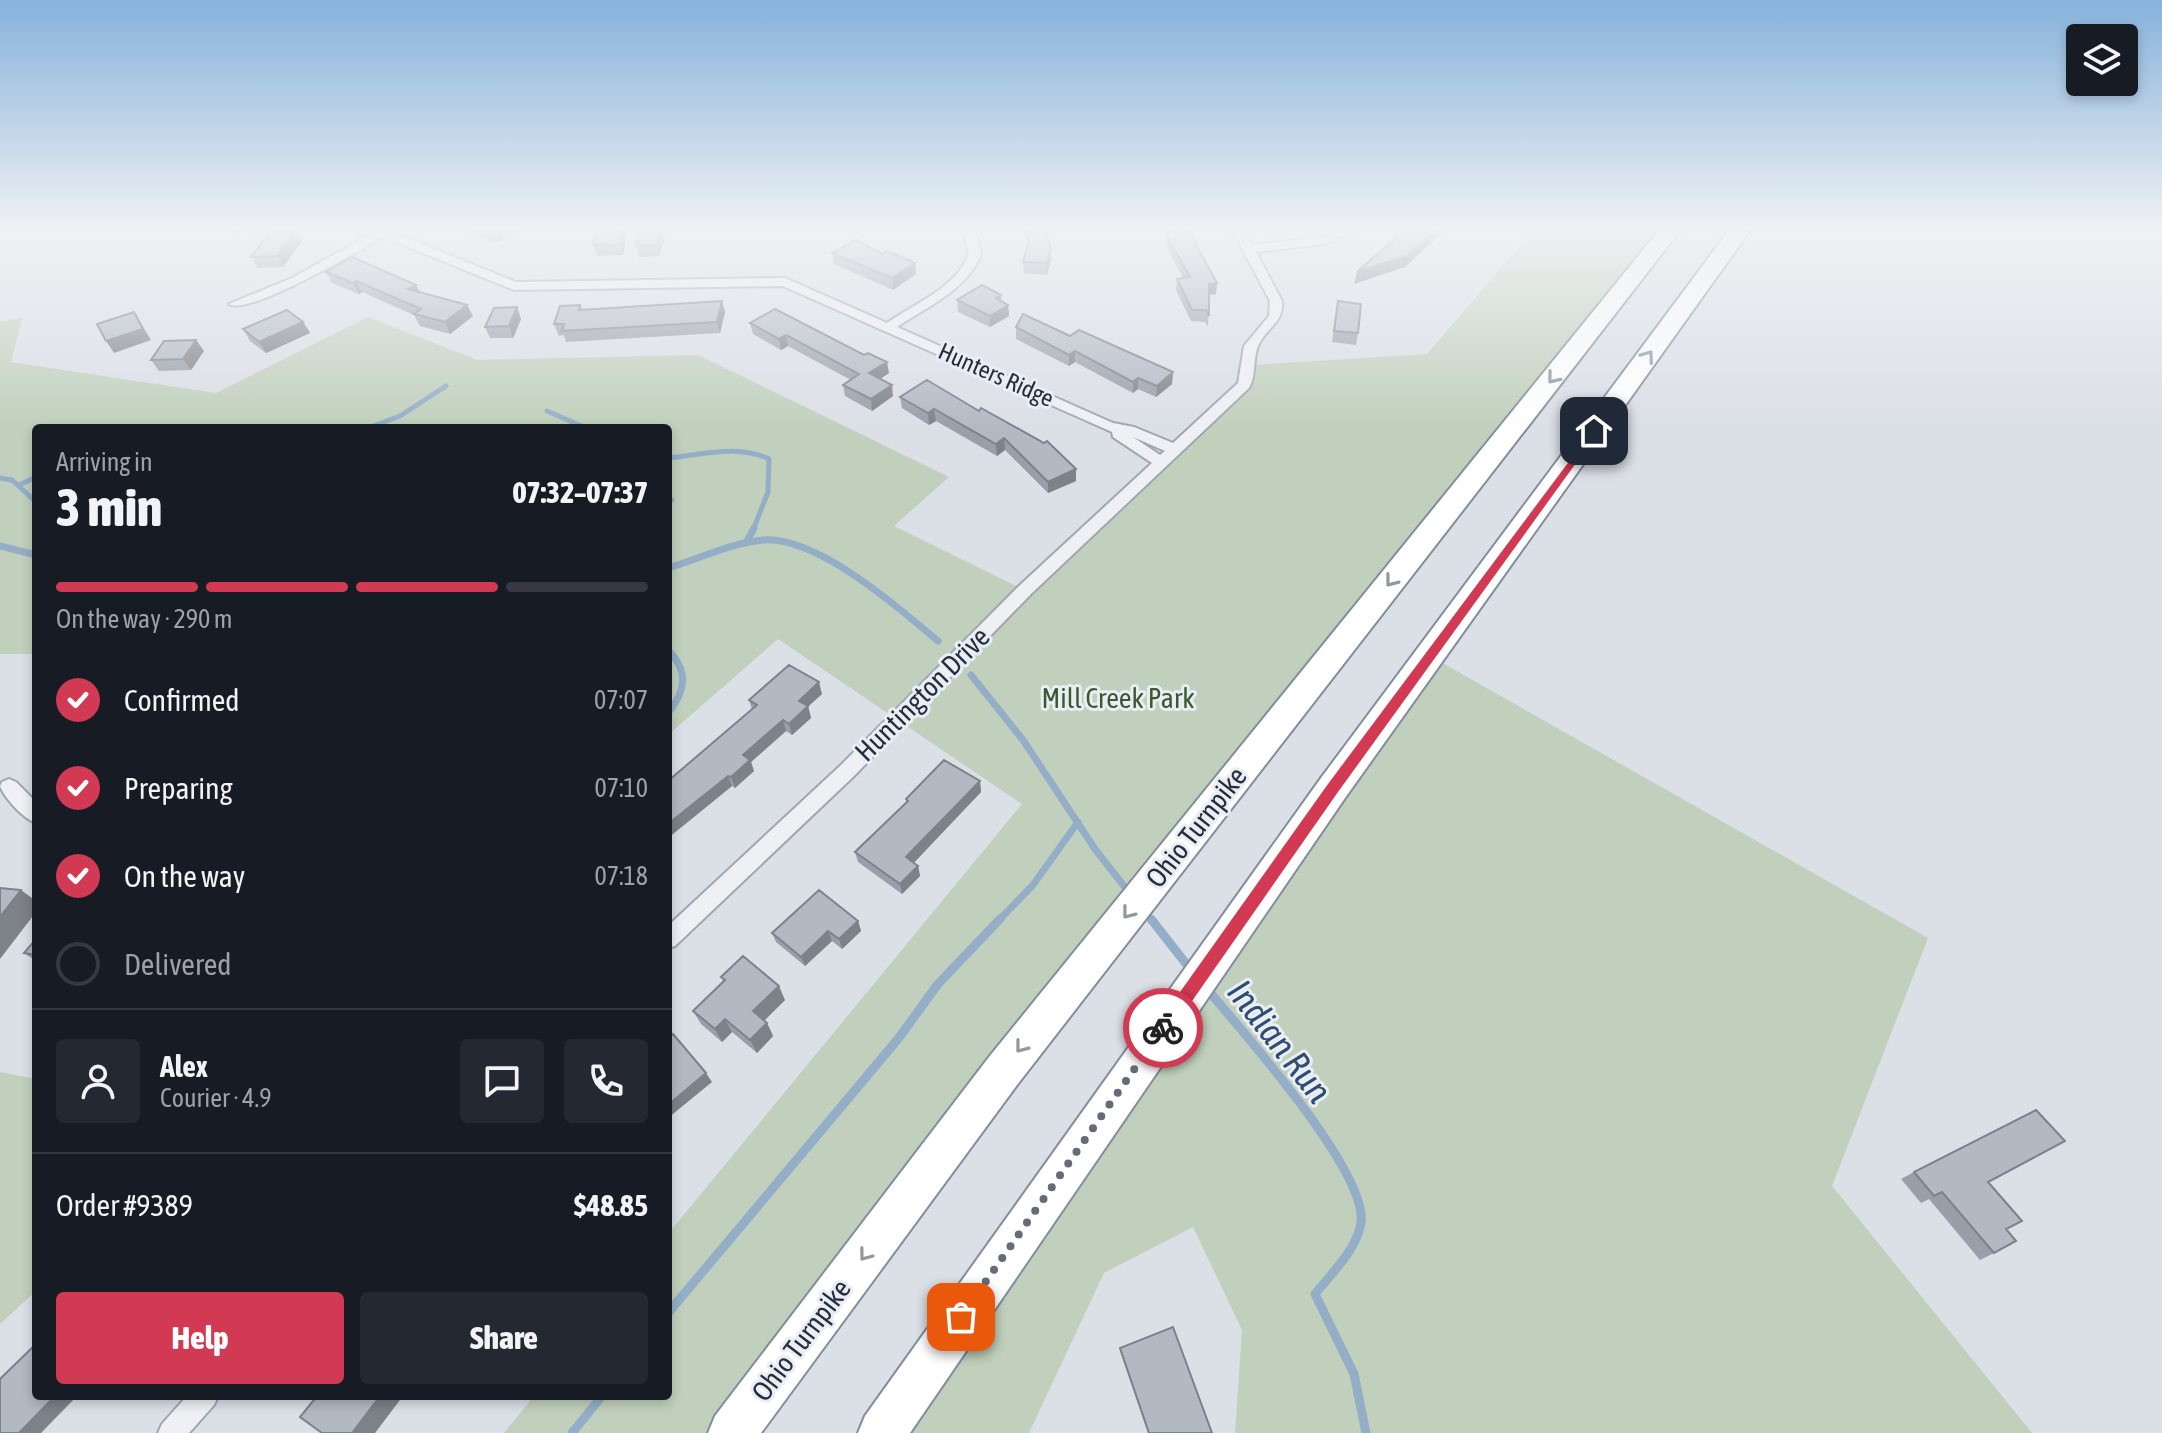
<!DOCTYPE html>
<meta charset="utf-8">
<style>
:root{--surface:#171b24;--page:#242831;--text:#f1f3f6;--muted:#9ea1a6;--line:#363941;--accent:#d23952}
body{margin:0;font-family:"Asap Condensed",sans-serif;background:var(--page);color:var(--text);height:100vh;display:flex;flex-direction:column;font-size:30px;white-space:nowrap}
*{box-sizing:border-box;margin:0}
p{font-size:26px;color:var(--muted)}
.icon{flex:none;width:44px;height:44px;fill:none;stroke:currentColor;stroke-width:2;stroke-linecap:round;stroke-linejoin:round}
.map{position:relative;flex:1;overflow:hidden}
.panel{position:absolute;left:32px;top:424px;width:640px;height:976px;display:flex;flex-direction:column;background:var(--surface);border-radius:8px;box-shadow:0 4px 12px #0003}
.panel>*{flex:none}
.fabs{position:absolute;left:2066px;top:24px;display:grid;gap:16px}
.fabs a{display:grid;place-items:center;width:72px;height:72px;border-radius:8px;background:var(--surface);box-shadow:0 4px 12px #0003;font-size:40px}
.pin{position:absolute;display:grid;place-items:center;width:68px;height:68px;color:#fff;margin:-34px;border-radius:16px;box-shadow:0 4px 12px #0006}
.courier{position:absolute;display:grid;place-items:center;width:80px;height:80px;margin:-40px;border:6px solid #d23952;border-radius:50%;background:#fff;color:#222;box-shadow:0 2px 10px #0007}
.summary em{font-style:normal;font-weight:800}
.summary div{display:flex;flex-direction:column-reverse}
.summary{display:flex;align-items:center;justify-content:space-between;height:136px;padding:0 24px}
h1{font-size:52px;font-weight:800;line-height:60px}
.bar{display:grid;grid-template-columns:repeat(4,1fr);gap:12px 8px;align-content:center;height:96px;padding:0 24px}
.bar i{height:10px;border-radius:6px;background:var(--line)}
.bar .selected{background:var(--accent)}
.bar p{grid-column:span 4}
.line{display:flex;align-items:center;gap:20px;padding:0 24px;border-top:2px solid var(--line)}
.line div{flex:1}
.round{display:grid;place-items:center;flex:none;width:84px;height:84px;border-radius:8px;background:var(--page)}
ol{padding:0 24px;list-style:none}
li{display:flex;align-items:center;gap:24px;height:88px}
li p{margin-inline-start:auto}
li .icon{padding:8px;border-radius:50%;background:var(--accent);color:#fff;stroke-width:4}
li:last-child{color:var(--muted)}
li i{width:44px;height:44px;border:4px solid var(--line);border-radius:50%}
.cta{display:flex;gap:16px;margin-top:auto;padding:16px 24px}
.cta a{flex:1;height:92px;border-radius:8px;background:var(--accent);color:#fff;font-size:32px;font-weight:800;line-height:92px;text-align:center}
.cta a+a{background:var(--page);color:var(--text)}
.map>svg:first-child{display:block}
.green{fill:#c1d0bc}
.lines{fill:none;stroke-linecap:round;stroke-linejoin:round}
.stream-far2{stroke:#94aec8;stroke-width:5}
.stream-far1{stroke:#94aec8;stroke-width:7}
.stream{stroke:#94aec8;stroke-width:9}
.minor-casing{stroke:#a1a6b0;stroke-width:4}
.motorway-casing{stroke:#828d9d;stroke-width:4}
.minor{fill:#eef0f4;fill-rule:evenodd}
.motorway{fill:#fff;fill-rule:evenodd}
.wall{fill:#999fa8}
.shaded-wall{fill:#7d8288}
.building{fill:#b2b9c3;stroke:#7d8288;stroke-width:2}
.oneway{stroke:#92969e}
.route{fill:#d23952}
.done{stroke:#656c78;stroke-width:8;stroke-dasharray:0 14.4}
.labels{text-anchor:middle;stroke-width:6;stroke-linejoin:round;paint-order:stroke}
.far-street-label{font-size:24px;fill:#252e3c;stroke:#eaeef4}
.street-label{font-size:28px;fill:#252e3c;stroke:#eaeef4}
.park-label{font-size:28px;fill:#395931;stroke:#eaeef4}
.near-water-label{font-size:36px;font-style:italic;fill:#2e4d71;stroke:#eaeef4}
</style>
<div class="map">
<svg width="2162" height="1433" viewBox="0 0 2162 1433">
<rect width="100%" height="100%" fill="#dbdfe6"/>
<path class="green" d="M 1535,229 L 1671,229 L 732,1433 L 504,1433 L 534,1396 L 668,1396 L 668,1234 L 1022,804 L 778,639 L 668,735 L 668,428 L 36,428 L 36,654 L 0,654 L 0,322 L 22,318 L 11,362 L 216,393 L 368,317 L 477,360 L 698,355 L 949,477 L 894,526 L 1024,590 L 1244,385 L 1251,365 L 1427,354 Z
M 1430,656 L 1928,938 L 1832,1186 L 2032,1433 L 1235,1433 L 1242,1330 L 1193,1227 L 1104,1273 L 1029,1433 L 882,1433 Z
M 0,1072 L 36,1079 L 36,1291 L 0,1324 Z"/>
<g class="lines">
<path class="stream-far2" d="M 547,411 L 586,428
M 368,428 L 400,416 L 446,386
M 668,458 C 702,455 737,444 769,459 L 768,492 L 753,530
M 0,478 L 12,480 L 36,502
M 19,485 L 36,477
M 668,500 L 672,500"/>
<path class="stream-far1" d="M 746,543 L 754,528
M 0,546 L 36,555
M 668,568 C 699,559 730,543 763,540 C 817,536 898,607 938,641
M 668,650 C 689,671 686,691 668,713
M 971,675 L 1023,740 L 1095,849 L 1131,895
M 1144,911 L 1152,921
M 998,921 L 1033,885 L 1078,822"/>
<path class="stream" d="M 1151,919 L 1191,970
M 1207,989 C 1242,1031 1367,1171 1361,1222 C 1358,1248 1331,1274 1315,1294 L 1354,1374 L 1366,1433
M 668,1313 L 898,1039 L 938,984 L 1000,919
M 572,1433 L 602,1396"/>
<g class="minor-casing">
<path id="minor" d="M 368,229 L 385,229 L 516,282 L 785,278 L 887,323 C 914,304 957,287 969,254 L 963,229 L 975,229 L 981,254 C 968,289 927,307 897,327 L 1113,423 L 1134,427 L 1173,443 L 1238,383 L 1244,346 L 1269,316 L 1270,301 L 1232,229 L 1244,229 L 1252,245 L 1322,237 L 1340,229 L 1357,229 L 1324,244 L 1256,252 L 1282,301 C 1284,323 1267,327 1259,344 C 1252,358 1257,374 1249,388 L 1031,594 L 854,776 L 675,946 L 668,948 L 668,926 L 840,766 L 1019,586 L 1152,463 L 1113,437 L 1112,432 L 783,286 L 514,290 L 383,237 C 360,250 247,317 229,304 L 292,278 L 373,233 ZM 1133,437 L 1165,451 L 1160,455 Z
M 9,779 L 16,782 L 36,802 L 36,823 C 23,818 5,799 0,786 L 2,782 Z
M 187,1396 L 218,1396 L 214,1405 L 189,1433 L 158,1433 L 162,1424 Z"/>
</g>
<g class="motorway-casing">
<path id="motorway" d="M 1660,229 L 1681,229 L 1017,1085 L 761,1433 L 708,1433 L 715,1416 L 989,1057 Z
M 1730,229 L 1751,229 L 1345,798 L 910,1433 L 858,1433 L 865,1416 L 1321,778 Z"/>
</g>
<use href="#minor" class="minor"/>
<use href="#motorway" class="motorway"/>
</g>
<path class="wall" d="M 462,229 L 522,229 L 495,243 Z
M 641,229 L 662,229 L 665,239 L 659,256 L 639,257 L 636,245 Z
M 1020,229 L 1045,229 L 1051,259 L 1047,275 L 1024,273 L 1023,262 L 1028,244 L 1024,230 Z
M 1165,229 L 1190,229 L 1216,294 L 1209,295 L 1208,327 L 1205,322 L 1191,321 L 1176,290 L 1177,279 L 1183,278 L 1166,245 L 1167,234 Z
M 296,230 L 302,241 L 283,267 L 258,268 L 251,257 Z
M 627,236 L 623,255 L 597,256 L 593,245 Z
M 832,253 L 882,254 L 915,263 L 916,274 L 893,290 L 834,264 Z
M 326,272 L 416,285 L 420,292 L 473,316 L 450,334 L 420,326 L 414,315 L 362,292 L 359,294 L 332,283 Z
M 1001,295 L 1002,301 L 1008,305 L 1009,316 L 990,327 L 958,312 L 957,300 Z
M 1338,301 L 1358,333 L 1356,345 L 1332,342 Z
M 580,305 L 582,309 L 725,312 L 720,333 L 566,342 L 564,335 L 559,336 L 554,324 Z
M 775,309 L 889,373 L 880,379 L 893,396 L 872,411 L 845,396 L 843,385 L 851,380 L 788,346 L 781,350 L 753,334 L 750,323 Z
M 521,319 L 513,338 L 490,338 L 485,327 Z
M 303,322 L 310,333 L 266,353 L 250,341 L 243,329 Z
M 1016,327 L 1173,372 L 1172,384 L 1156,397 L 1138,389 L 1133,393 L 1075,362 L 1069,366 L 1016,339 Z
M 196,340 L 204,351 L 191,370 L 159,371 L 151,360 Z
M 927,380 L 1076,469 L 1076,481 L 1048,493 L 1005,450 L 997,456 L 936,421 L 929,425 L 902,408 L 900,397 Z
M 822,694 L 808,706 L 811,718 L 792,735 L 786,731 L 751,762 L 754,771 L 735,788 L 732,786 L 668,838 L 668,781 L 752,709 L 749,700 Z
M 980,781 L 981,792 L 913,863 L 918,866 L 920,876 L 902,894 L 858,862 L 855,852 L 907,802 L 906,799 Z
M 858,921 L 861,931 L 842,949 L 832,941 L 805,966 L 776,942 L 772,933 Z
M 36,939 L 36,961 L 24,953 Z
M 721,977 L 785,1000 L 764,1020 L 767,1023 L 773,1036 L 757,1053 L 732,1032 L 722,1042 L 701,1024 L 693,1011 L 724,982 Z
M 1914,1172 L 1988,1182 L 2006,1229 L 1994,1253 L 1980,1260 L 1929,1199 L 1921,1203 L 1901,1179 Z
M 1120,1348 L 1212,1433 L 1148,1433 L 1120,1351 Z"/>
<path class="shaded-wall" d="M 232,229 L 244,229 L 235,234 Z
M 497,229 L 522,229 L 495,243 L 491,232 Z
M 623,229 L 625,229 L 627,236 L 623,255 L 619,244 Z
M 661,229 L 665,239 L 659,256 L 656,245 Z
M 1437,229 L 1446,229 L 1405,267 L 1354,284 L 1357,272 Z
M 296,230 L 302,241 L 283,267 L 277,256 Z
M 1051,248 L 1051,259 L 1047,275 L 1047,263 Z
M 915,263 L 916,274 L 893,290 L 892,278 Z
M 356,281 L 362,292 L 359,294 L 353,283 Z
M 1217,283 L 1216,294 L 1208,295 L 1209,284 Z
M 416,285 L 421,296 L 408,289 Z
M 722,301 L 725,312 L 720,333 L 717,322 Z
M 467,305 L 473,316 L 450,334 L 445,322 Z
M 1008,305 L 1009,316 L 990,327 L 990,316 Z
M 517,307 L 521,319 L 513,338 L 509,326 Z
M 134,312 L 151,340 L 114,353 L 106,341 Z
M 303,322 L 310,333 L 266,353 L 259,342 Z
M 786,335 L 788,346 L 781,350 L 779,339 Z
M 196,340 L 204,351 L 191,370 L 183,359 Z
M 1075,351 L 1075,362 L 1069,366 L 1069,355 Z
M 887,362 L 889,373 L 871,385 L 869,373 Z
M 1173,372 L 1172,384 L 1156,397 L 1157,386 Z
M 1138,378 L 1138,389 L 1133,393 L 1133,382 Z
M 892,385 L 893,396 L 872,411 L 871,399 Z
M 934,409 L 936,421 L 929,425 L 928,413 Z
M 1004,438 L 1005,450 L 997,456 L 996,444 Z
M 1076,469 L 1076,481 L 1048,493 L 1048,482 Z
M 819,682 L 822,694 L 802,712 L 799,701 Z
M 808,706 L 811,718 L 792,735 L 789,724 Z
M 783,720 L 786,731 L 751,762 L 754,771 L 735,788 L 731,777 L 743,755 Z
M 728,776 L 732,786 L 668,838 L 668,824 Z
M 980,781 L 981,792 L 909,868 L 906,857 Z
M 918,866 L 920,876 L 902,894 L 900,884 Z
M 21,890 L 36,901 L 36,912 L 0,959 L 0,917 Z
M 858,921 L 861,931 L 842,949 L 839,939 Z
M 828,931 L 832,941 L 805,966 L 801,957 Z
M 779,986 L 785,1000 L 760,1025 L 753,1011 Z
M 725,1019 L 732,1032 L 722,1042 L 715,1029 Z
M 767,1023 L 773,1036 L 757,1053 L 750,1040 Z
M 706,1073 L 712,1082 L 668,1118 L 668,1105 Z
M 55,1396 L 77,1396 L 41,1433 L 19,1433 Z
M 380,1396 L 403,1396 L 375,1433 L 352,1433 Z"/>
<path class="building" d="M 597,229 L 623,229 L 619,244 L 593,245 Z
M 641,229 L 661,229 L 656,245 L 636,245 Z
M 1026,229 L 1045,229 L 1051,248 L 1047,263 L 1023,262 L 1029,239 Z
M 1170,229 L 1190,229 L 1197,247 L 1217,283 L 1209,284 L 1209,316 L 1206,310 L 1192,310 L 1177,279 L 1190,277 L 1166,234 L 1171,233 Z
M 1406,229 L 1437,229 L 1407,256 L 1357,272 Z
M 296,230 L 277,256 L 251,257 L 271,231 Z
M 856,240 L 882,254 L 887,251 L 915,263 L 892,278 L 832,253 Z
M 352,257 L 416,285 L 408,289 L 467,305 L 445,322 L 414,314 L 421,309 L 356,281 L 353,283 L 326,272 Z
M 982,285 L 1001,295 L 996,298 L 1008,305 L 990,316 L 957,300 Z
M 722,301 L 717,322 L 562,331 L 564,324 L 554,324 L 560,306 L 580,305 L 579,310 Z
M 1338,301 L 1361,304 L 1358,333 L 1334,331 Z
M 517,307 L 509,326 L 485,327 L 494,308 Z
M 775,309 L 864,355 L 868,353 L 887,362 L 869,373 L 892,385 L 871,399 L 843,385 L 859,374 L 786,335 L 779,339 L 750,323 Z
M 287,310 L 303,322 L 259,342 L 243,329 Z
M 134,312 L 143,329 L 106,341 L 97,324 Z
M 1023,314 L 1070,336 L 1079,330 L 1173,372 L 1157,386 L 1138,378 L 1133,382 L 1075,351 L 1069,355 L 1016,327 Z
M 196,340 L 183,359 L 151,360 L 164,341 Z
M 927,380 L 979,411 L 981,408 L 1044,443 L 1047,441 L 1076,469 L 1048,482 L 1004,438 L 996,444 L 934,409 L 928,413 L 900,397 Z
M 789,665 L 819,682 L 799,701 L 808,706 L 789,724 L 783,720 L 743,755 L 750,760 L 731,777 L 728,776 L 668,824 L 668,781 L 757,705 L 749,700 Z
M 944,760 L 980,781 L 906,857 L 918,866 L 900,884 L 855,852 L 908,801 L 906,799 Z
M 0,888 L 21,890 L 0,917 Z
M 819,890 L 858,921 L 839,939 L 828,931 L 801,957 L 772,933 Z
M 36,939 L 36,955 L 24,953 Z
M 743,956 L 779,986 L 753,1011 L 767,1023 L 750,1040 L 725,1019 L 715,1029 L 693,1011 L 725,980 L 721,977 Z
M 673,1034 L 706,1073 L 668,1105 L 668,1039 Z
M 2036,1110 L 2065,1141 L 1988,1182 L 2022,1221 L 2006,1229 L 2016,1241 L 1994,1253 L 1942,1192 L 1934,1196 L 1914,1172 Z
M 1173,1327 L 1212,1433 L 1149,1433 L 1120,1348 Z
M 34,1346 L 36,1348 L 36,1396 L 55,1396 L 19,1433 L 0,1433 L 0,1379 Z
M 317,1396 L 380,1396 L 352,1433 L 322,1433 L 300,1417 Z"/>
<defs><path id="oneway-chevron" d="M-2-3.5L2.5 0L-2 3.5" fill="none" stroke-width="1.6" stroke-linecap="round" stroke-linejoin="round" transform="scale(2)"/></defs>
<g class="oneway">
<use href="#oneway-chevron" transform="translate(1648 356) rotate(-54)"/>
<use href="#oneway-chevron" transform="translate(1553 378) rotate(129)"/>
<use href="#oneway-chevron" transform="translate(1391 581) rotate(128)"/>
<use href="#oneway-chevron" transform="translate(1128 913) rotate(128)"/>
<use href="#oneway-chevron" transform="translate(1021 1047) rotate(128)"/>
<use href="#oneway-chevron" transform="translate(865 1255) rotate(127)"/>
</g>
<linearGradient id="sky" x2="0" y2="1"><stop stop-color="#86b2db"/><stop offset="0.53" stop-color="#eff1f4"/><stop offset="1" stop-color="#eff1f4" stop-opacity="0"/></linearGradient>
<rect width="2162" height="430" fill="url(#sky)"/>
<path class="route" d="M 1594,428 L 1599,431 L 1597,434 L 1338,792 L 1169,1034 L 1158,1034 L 1158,1023 L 1328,784 Z"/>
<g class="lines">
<path class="done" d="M 961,1317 L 1163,1028"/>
</g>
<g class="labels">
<g class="far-street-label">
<text transform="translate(996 375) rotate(24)" y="8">Hunters Ridge</text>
</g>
<g class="street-label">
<text transform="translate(922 694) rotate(-45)" y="10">Huntington Drive</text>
<text transform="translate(1196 827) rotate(-52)" y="10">Ohio Turnpike</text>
<text transform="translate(801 1340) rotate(-53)" y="10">Ohio Turnpike</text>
</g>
<g class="park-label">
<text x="1118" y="708">Mill Creek Park</text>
</g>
<g class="near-water-label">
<text transform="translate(1280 1041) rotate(52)" y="13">Indian Run</text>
</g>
</g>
</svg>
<div class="fabs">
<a><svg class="icon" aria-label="layers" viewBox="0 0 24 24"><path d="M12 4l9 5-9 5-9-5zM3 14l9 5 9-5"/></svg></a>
</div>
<div class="pin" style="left:961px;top:1317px;background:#ea580c"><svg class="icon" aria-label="bag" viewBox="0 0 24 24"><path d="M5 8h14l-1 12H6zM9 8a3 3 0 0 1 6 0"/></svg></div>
<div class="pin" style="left:1594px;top:431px;background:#1f2937"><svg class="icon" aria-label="home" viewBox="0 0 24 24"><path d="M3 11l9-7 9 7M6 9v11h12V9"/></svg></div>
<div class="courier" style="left:1163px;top:1028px"><svg class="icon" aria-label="bike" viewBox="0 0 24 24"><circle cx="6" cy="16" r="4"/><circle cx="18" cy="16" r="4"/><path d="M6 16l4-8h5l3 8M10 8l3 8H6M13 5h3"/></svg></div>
<section class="panel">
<div class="summary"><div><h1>3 min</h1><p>Arriving in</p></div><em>07:32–07:37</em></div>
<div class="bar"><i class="selected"></i><i class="selected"></i><i class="selected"></i><i></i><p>On the way · 290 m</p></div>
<ol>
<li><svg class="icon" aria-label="check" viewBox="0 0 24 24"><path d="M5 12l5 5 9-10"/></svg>Confirmed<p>07:07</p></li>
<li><svg class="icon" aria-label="check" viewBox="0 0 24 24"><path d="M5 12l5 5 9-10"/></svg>Preparing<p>07:10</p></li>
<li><svg class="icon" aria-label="check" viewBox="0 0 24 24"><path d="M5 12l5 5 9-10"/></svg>On the way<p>07:18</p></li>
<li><i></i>Delivered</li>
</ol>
<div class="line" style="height:144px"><a class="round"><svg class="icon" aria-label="person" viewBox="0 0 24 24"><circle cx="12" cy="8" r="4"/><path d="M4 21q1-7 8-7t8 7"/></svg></a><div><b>Alex</b><p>Courier · 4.9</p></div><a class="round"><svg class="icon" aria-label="chat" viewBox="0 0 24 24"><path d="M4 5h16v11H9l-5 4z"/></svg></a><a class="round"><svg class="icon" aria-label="phone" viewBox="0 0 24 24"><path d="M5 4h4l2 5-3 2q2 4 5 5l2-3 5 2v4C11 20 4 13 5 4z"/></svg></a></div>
<div class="line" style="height:104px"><div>Order #9389</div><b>$48.85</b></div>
<div class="cta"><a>Help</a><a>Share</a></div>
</section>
</div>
